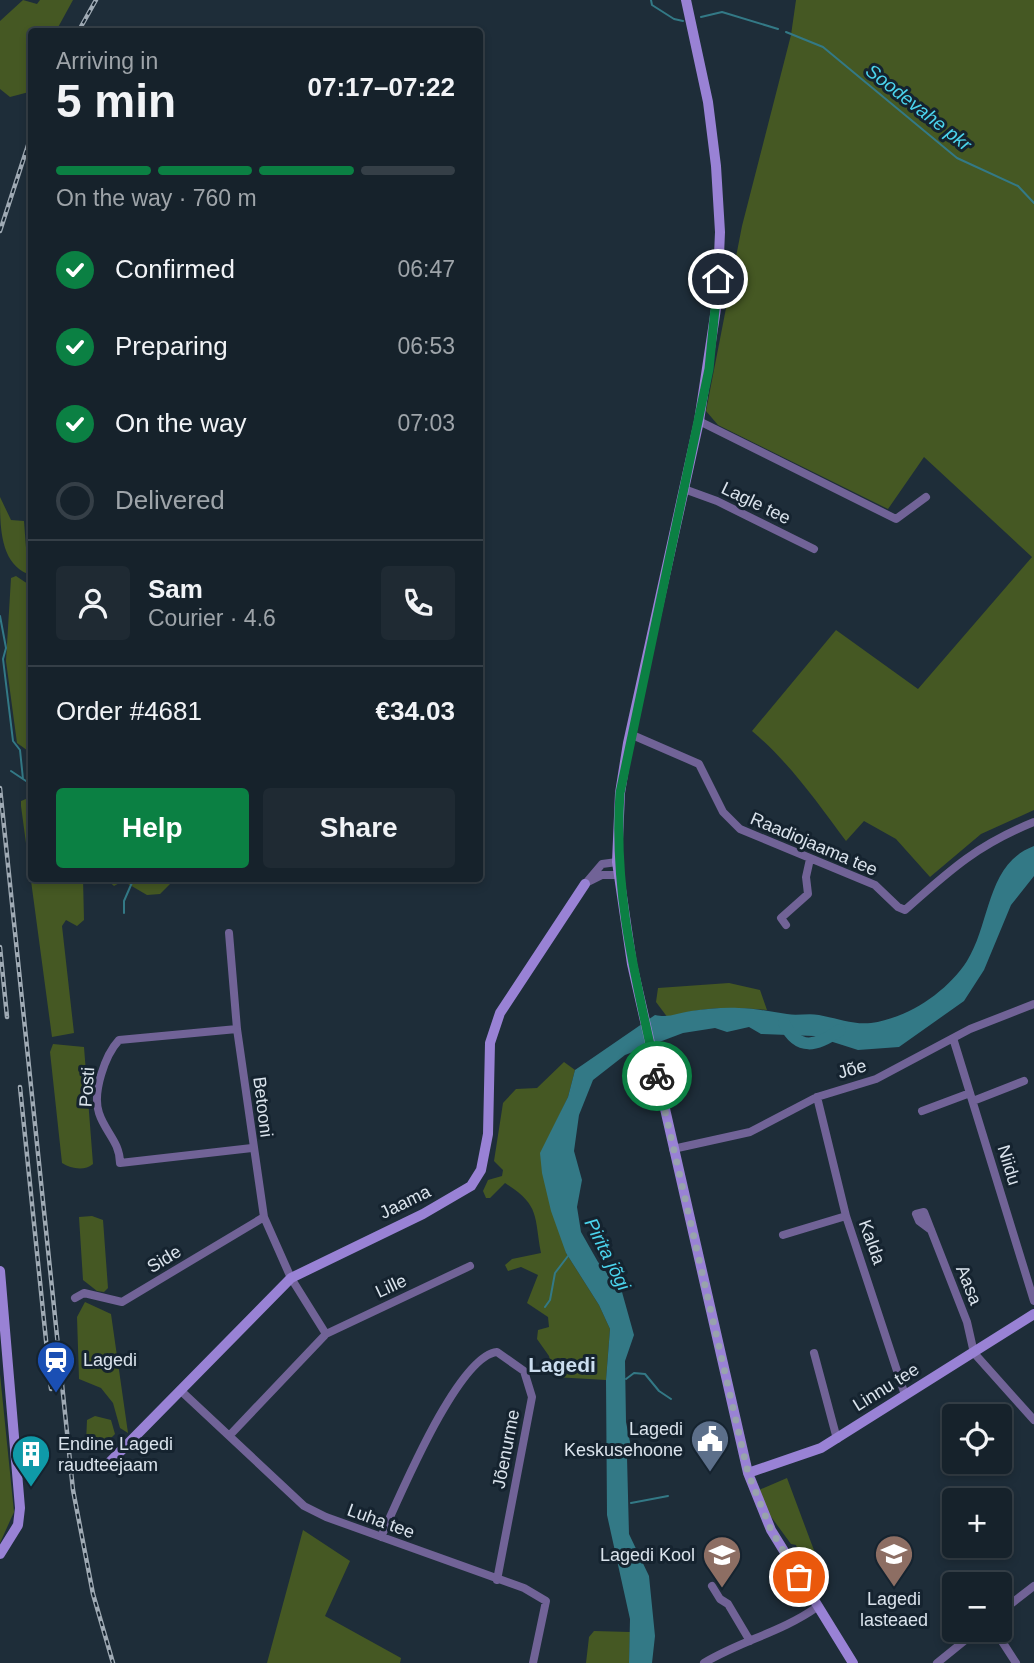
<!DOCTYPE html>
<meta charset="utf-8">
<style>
:root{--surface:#16222b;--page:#1f2a33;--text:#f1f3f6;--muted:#9ea4a9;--line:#353f47;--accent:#0b8043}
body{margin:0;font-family:Helvetica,sans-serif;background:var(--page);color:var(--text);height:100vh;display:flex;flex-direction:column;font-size:26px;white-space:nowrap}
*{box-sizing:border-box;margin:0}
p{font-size:23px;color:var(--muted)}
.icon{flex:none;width:38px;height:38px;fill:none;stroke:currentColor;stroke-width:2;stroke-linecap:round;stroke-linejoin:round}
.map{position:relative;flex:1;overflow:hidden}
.drawer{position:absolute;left:28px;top:28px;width:455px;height:854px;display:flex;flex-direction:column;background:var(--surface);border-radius:7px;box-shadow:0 4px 10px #0003,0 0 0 2px var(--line)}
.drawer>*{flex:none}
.buttons{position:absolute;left:942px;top:1404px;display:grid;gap:14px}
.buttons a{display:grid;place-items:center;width:70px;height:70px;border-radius:7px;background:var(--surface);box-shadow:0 4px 10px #0003,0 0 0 2px var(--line);font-size:35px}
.pin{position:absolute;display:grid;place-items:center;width:60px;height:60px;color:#fff;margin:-30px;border:4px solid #fff;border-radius:50%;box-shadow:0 2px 7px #0007}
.courier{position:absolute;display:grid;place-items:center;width:70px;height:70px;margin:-35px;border:5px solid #0b8043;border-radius:50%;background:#fff;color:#222;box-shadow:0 2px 9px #0007}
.overview em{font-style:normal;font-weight:700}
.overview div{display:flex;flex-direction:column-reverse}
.overview{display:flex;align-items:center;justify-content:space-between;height:119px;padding:0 28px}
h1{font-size:46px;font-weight:700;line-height:52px}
.bar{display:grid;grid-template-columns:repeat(4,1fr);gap:10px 7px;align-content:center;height:84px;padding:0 28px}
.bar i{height:9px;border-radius:5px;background:var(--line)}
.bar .current{background:var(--accent)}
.bar p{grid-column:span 4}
.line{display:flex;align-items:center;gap:18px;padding:0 28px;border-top:2px solid var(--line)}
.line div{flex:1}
.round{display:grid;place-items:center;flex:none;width:74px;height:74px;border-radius:7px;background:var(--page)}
ol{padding:0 28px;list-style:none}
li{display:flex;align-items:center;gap:21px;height:77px}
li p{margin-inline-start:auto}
li .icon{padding:7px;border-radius:50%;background:var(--accent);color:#fff;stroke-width:4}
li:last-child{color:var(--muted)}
li i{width:38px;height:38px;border:4px solid var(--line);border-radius:50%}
.primary-button{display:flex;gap:14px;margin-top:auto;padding:14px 28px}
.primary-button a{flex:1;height:80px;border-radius:7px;background:var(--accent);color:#fff;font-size:28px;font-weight:700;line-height:80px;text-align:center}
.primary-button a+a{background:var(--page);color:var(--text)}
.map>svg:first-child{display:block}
.green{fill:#455823}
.water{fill:#337986}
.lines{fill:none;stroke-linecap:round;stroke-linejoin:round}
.stream{stroke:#337986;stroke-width:2}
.river{stroke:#337986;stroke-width:12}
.street{stroke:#716397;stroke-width:8}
.secondary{stroke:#9982d5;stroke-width:10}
.rail-casing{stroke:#9faab4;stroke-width:4.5}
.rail{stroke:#15232f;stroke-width:2;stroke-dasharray:5;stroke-linecap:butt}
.done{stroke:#98a3ad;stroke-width:7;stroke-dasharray:0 12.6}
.route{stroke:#0b8043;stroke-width:9}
.labels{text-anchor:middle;stroke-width:6;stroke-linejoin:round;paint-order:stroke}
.street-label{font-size:18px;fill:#dae3ec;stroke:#15232f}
.poi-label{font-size:18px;fill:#dae3ec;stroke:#15232f;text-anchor:start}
.water-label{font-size:19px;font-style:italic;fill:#4bd4ed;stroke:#15232f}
.quarter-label{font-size:21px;font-weight:bold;fill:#cbddee;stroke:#15232f}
</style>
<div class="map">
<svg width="1034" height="1663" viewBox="0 0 1034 1663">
<rect width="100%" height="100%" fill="#1e2d39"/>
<path class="green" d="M 23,0 L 37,4 L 40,0 L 73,0 L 56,31 L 32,32 L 31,86 L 29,92 L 10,97 L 0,89 L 0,21 Z
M 796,0 L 1034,0 L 1034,810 L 981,834 L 930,877 L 896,839 L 864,821 L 846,841 C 817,802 789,762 752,731 L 836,630 L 918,689 L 1032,557 L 924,457 L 888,509 L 718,425 L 706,411 L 742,226 L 791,35 Z
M 0,497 L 11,520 L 24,521 L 28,574 C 0,563 0,526 0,497 Z
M 16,576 L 31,586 L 31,592 L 32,700 L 27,707 L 31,703 L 31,753 L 17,743 L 6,661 L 11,578 Z
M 31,797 L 32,878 L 83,879 L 84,920 L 77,926 L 66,920 L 62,926 L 74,1033 L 52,1037 L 21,806 L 21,801 Z
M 106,879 L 106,878 L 175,879 L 160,894 L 147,895 L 123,881 L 114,886 Z
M 729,983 L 760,990 L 767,1010 C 733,1007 700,1006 668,1018 L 656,1002 L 658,988 Z
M 53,1044 L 84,1047 L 93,1164 C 85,1171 71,1169 62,1163 L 50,1052 Z
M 564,1062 L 575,1070 L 568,1097 L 550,1135 L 566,1253 L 599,1305 L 610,1329 L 606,1380 L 554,1377 L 549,1356 L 537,1339 L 538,1330 L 549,1327 L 548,1317 L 527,1303 L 538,1275 L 521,1267 L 508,1271 L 505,1265 L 512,1259 L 541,1253 C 534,1215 540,1205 505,1183 L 490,1198 L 486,1198 L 483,1191 L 488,1180 L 502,1176 L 503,1170 L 494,1161 L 503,1103 L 516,1089 L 537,1088 Z
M 92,1216 L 103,1220 L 108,1288 L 104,1292 L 97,1291 L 83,1280 L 79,1217 Z
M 85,1302 L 111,1314 L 128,1433 L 120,1428 L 113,1403 L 101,1388 L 79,1379 L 77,1317 Z
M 0,1374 L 14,1512 L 0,1543 Z
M 95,1416 L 111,1420 L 115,1434 L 105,1444 L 91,1449 L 86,1443 L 87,1420 Z
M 787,1478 L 815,1553 L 810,1557 L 800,1556 L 796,1545 L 791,1544 L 769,1514 L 759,1490 Z
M 303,1530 L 350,1561 L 325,1616 L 401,1658 L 400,1663 L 267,1663 Z
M 594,1631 L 630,1632 L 629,1663 L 586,1663 L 589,1637 Z"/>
<path class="water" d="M 1034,846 L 1034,876 L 1011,905 L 984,970 L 964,1001 L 899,1047 L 858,1050 L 814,1036 L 761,1034 L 749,1027 L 727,1032 L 715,1028 L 683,1033 L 625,1055 L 593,1080 L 579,1115 L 574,1151 L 582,1180 L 577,1207 L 581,1232 L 598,1262 L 622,1292 L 634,1335 L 625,1361 L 626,1422 L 630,1442 L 627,1457 L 629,1534 L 649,1576 L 655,1636 L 652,1663 L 629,1663 L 630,1619 L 607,1515 L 606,1380 L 610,1329 L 599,1305 L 566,1253 L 551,1211 L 542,1173 L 540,1153 L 568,1097 L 575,1070 L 655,1015 C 670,1018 677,1013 691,1011 C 707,1009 723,1007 739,1008 C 755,1008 771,1012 787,1014 C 797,1016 808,1013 819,1015 C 836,1018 853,1025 871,1023 C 908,1018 947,992 967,961 C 991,923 986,864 1034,846 Z"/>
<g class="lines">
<path class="stream" d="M 651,0 L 652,5 L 674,19 L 683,21
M 701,17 L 722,12 L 778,29
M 786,32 L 823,47 L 957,158 L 1018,186 L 1034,203
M 0,616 L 6,648 L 3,659 L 13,741 L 20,750 L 23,779
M 11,771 L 32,785
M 124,913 L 124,901 L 134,878
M 545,1307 L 550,1300 L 555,1273 L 568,1256
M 626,1379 L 634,1373 L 645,1374 L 659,1391 L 671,1399
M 631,1503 L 668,1496"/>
<path class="river" d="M 784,1023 C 798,1052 817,1046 840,1030"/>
<path class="street" d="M 699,421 L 896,519 L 926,497
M 684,489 L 717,501 L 814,549
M 630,734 L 699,764 L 723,812 L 740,829 L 875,885 L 898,907 L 905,910 C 950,870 977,845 1034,822
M 588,882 L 602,875 L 618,875
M 585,884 L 602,864 L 617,862
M 786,925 L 781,918 L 808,894 L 806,877 L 810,859
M 229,933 L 237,1029 L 264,1217 L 291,1278 L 326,1334
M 237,1029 L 119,1040 C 105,1055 92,1093 99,1113 C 105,1132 120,1142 120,1163 L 252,1148
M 953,1038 L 1034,1301
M 817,1097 L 846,1216 L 905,1395
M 973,1101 L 1024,1081
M 922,1111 L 970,1093
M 673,1149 L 750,1132 L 817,1097 L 876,1079 L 970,1029 L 1034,1004
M 931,1230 L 919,1221 L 916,1214 L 924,1212 L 967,1322 L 974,1353 L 1034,1420
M 783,1235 L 846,1216
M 75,1298 L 84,1293 L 122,1302 L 264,1217
M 814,1353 L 837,1439
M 180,1390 L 304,1506 L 326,1517 L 524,1588 L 546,1601 L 533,1663
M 230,1435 L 326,1334 L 470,1266
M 381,1537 C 398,1501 457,1356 497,1352 L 524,1371 L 532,1397 L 497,1580
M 712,1586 L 720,1599 L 728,1604 L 750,1641
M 999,1613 L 1034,1586
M 994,1629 L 1016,1663
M 704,1663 C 740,1641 782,1632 817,1607
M 937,1663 L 979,1629"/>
<path class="secondary" d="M 686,0 L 708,102 L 716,166 L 720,232 L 717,302 L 699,421 L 628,743 L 620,793 L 617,862 L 632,964 L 748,1473 L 771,1530 L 853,1663
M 0,1271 L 20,1508 L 18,1525 L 0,1554
M 106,1466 L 291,1278 L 423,1214 L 471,1186 L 481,1170 L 488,1134 L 490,1043 L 500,1013 L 585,884
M 748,1473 L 821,1448 L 1034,1314"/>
<g class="rail-casing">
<path id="rail" d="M 78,32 L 96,0
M 0,231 L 32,133
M 0,788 L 73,1490 L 93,1594 L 113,1663
M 0,947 L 7,1017
M 20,1087 L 51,1389"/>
</g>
<use href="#rail" class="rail"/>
</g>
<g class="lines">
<path class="done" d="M 657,1076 L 748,1473 L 771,1530 L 799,1577"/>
<path class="route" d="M 657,1076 C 636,980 613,892 620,793 L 709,369 L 718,279"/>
</g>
<defs>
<g id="station-pin" transform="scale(2.0125)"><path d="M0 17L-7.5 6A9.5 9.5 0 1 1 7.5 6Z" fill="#1a4fb4" stroke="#15232f"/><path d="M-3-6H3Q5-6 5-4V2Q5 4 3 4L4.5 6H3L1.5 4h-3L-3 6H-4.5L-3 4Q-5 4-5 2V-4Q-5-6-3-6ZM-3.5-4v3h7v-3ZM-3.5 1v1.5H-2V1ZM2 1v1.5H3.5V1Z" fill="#fff"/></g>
<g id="civic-pin" transform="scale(2.0125)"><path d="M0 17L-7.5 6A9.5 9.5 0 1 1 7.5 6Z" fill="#5c6f8a" stroke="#15232f"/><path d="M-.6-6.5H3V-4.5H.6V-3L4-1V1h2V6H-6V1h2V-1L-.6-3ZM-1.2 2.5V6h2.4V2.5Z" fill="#fff"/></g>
<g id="building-pin" transform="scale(2.0125)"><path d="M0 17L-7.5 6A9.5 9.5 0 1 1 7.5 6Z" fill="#0f9aa8" stroke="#15232f"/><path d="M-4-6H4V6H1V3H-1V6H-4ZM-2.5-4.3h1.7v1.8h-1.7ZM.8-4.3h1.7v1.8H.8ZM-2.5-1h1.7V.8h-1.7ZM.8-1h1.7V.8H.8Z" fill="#fff"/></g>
<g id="school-pin" transform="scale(2.0125)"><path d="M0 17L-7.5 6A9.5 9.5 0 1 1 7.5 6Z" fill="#8d6e63" stroke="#15232f"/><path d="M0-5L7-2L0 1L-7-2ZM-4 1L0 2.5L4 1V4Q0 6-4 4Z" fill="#fff"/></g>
</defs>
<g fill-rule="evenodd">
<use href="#station-pin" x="56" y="1360"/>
<use href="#civic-pin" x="710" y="1439"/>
<use href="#building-pin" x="31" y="1454"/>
<use href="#school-pin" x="894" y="1554"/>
<use href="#school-pin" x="722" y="1555"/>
</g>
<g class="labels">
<g class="street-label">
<text transform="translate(756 503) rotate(26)" y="6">Lagle tee</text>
<text transform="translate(814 844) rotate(23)" y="6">Raadiojaama tee</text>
<text transform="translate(852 1069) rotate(-16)" y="6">Jõe</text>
<text transform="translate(87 1087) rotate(-86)" y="6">Posti</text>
<text transform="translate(263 1107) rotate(83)" y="6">Betooni</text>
<text transform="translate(1009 1165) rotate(73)" y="6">Niidu</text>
<text transform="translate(405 1202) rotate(-26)" y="6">Jaama</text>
<text transform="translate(872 1242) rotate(70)" y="6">Kalda</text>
<text transform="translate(164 1259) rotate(-31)" y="6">Side</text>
<text transform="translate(969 1285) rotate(68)" y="6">Aasa</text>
<text transform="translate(391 1286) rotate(-25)" y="6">Lille</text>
<text transform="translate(886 1387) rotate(-32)" y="6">Linnu tee</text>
<text transform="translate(506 1449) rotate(-79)" y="6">Jõenurme</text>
<text transform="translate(381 1521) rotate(20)" y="6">Luha tee</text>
</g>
<g class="poi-label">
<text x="83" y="1366">Lagedi</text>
<text x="683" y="1435" text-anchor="end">Lagedi<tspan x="683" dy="21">Keskusehoone</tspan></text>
<text x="58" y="1450">Endine Lagedi<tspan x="58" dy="21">raudteejaam</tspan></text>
<text x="695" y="1561" text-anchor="end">Lagedi Kool</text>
<text x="894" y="1605" text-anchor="middle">Lagedi<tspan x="894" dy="21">lasteaed</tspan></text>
</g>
<g class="water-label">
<text transform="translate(919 107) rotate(38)" y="7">Soodevahe pkr</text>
<text transform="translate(608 1254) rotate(63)" y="7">Pirita jõgi</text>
</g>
<g class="quarter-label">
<text x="562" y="1372">Lagedi</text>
</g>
</g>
</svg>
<div class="buttons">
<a><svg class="icon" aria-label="locate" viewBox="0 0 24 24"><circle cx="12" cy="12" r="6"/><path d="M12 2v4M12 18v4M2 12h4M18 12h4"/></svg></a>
<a>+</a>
<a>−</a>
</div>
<div class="pin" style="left:799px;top:1577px;background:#ea580c"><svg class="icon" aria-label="bag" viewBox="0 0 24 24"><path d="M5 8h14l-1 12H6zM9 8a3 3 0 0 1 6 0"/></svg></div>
<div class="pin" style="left:718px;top:279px;background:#1f2937"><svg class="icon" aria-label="home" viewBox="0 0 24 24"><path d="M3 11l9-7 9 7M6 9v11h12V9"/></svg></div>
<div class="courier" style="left:657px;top:1076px"><svg class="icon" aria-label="bike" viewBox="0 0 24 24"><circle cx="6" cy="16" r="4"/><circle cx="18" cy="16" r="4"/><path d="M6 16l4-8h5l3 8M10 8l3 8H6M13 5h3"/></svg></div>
<section class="drawer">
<div class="overview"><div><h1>5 min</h1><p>Arriving in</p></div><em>07:17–07:22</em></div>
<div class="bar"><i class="current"></i><i class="current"></i><i class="current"></i><i></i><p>On the way · 760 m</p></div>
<ol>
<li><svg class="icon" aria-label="check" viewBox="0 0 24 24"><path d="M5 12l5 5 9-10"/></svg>Confirmed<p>06:47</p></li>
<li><svg class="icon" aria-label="check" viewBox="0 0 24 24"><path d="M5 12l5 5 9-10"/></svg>Preparing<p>06:53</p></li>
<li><svg class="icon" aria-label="check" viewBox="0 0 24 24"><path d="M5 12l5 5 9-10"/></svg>On the way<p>07:03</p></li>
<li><i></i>Delivered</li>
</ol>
<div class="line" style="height:126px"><a class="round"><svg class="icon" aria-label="person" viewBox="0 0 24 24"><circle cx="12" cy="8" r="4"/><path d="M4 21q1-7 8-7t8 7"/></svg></a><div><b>Sam</b><p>Courier · 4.6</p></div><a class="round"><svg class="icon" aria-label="phone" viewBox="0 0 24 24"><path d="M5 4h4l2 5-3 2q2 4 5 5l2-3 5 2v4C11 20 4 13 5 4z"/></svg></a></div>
<div class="line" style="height:91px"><div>Order #4681</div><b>€34.03</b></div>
<div class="primary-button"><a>Help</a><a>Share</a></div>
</section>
</div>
